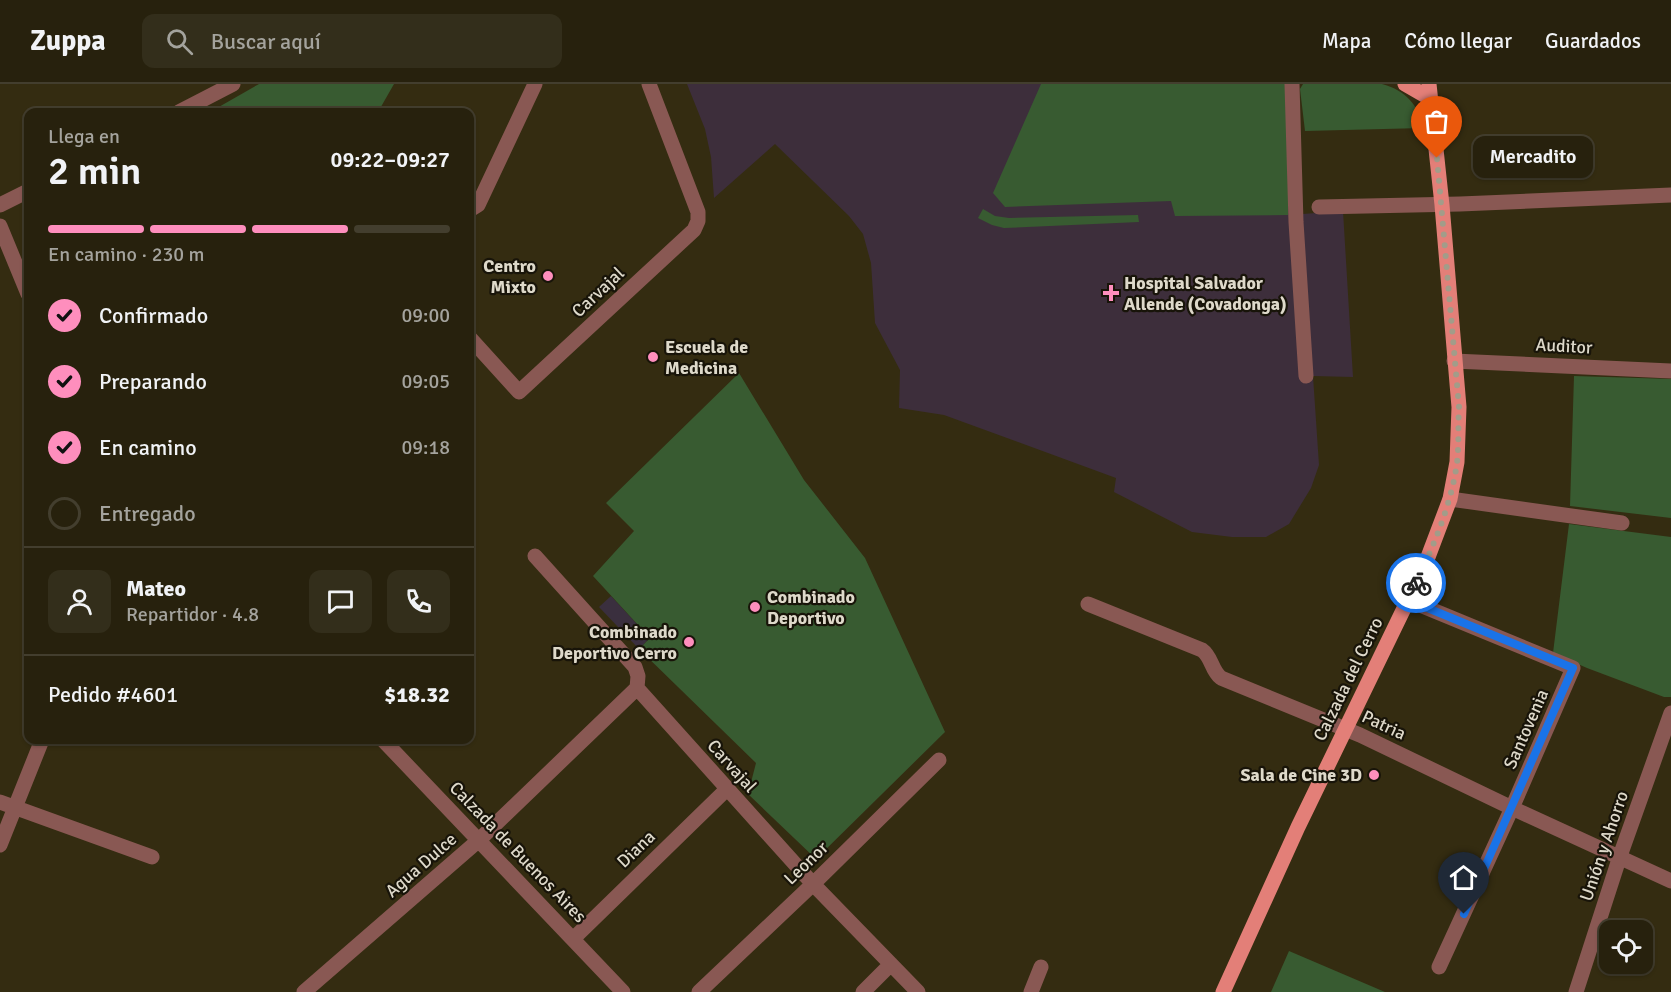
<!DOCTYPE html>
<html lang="es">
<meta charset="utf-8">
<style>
:root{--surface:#27210d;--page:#332e1b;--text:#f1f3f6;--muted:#a4a39d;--line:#433e2e;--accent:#fe8ebd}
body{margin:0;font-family:Signika,sans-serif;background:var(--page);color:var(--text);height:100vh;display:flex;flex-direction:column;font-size:22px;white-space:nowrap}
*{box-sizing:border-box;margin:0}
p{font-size:20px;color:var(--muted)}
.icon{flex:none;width:33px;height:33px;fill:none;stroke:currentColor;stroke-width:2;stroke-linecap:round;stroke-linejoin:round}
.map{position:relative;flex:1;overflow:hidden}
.sheet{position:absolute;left:24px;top:24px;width:450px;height:636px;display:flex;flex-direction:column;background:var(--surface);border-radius:12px;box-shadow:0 2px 4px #0004,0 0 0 2px var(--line)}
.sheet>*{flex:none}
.buttons{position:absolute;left:1599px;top:836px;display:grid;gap:12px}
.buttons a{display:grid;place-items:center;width:54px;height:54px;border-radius:12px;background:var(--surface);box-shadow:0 2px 4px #0004,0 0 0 2px var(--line);font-size:30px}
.pin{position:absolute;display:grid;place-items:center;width:51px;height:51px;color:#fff;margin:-62px -26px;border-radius:50% 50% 50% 0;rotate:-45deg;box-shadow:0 0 6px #0007}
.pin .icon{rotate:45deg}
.courier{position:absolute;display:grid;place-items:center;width:60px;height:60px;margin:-30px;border:4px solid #1a73e8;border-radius:50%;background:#fff;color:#222;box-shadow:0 2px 8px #0007}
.bubble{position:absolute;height:42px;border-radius:12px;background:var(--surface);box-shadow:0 2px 4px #0004,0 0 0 2px var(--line);font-size:20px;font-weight:600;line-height:42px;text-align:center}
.headline em{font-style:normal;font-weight:600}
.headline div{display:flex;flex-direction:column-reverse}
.headline{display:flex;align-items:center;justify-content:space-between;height:102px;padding:0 24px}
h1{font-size:39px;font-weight:600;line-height:45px}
.bar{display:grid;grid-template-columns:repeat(4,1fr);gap:9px 6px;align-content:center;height:72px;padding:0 24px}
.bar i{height:8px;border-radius:4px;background:var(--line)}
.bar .current{background:var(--accent)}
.bar p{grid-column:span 4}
.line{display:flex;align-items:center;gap:15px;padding:0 24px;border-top:2px solid var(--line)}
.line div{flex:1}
.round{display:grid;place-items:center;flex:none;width:63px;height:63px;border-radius:12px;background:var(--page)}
ol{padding:0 24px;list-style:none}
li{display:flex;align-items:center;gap:18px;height:66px}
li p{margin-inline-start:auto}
li .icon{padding:6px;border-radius:50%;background:var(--accent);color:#111;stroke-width:4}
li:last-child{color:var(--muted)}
li i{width:33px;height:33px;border:3px solid var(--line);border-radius:50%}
header{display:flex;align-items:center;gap:36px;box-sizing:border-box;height:84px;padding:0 30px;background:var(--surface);border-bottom:2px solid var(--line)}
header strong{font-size:28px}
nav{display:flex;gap:33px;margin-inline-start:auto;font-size:21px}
.search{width:420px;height:54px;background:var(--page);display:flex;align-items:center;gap:15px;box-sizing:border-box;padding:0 21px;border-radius:12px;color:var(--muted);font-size:22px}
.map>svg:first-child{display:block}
.commercial{fill:#3a2f3e}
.medical{fill:#3d2e3b}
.green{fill:#385b31}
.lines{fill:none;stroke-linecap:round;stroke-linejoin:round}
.minor{stroke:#895853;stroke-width:15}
.major{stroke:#e37f78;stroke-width:15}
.done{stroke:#a29c89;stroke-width:6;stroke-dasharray:0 10.8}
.route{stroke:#1a73e8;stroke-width:8}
.poi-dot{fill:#fe8ebd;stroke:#181409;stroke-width:2}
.labels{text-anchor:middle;stroke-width:4.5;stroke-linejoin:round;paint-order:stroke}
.poi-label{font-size:18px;font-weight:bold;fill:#ded9ca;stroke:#181409;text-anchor:end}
.street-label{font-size:18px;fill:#ded9ca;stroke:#181409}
</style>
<header>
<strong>Zuppa</strong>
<div class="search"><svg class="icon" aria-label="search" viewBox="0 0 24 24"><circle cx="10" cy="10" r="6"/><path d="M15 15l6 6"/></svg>Buscar aquí</div>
<nav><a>Mapa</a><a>Cómo llegar</a><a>Guardados</a></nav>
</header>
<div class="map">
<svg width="1671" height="908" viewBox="0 0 1671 908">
<rect width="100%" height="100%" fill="#342c11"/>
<path class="commercial" d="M 611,512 L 650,554 L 639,565 L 599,523 Z"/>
<path class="medical" d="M 687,0 L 1288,0 L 1289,131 L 1343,127 L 1353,293 L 1313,292 L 1319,381 L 1311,404 L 1289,440 L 1266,453 L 1232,453 L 1192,448 L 1114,408 L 1116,394 L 944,331 L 899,324 L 900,286 L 875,239 L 871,179 L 863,150 L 849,132 L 775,60 L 714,114 L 711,73 L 705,45 Z"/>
<path class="green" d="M 259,0 L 394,0 L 378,28 L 210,28 Z
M 1041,0 L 1288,0 L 1288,131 L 1175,132 L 1171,117 L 1005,123 L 993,109 Z
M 1303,0 L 1382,0 C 1405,6 1419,21 1423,44 L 1305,47 L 1300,5 Z
M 983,125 L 995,132 L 1009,134 L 1138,131 L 1139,138 L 1004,144 L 992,141 L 978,134 Z
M 739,289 L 804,396 L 865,474 L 945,648 L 816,775 L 748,710 L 756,679 L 639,565 L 650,554 L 593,492 L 634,447 L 606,419 Z
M 1574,292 L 1671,295 L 1671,434 L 1570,422 Z
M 1569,440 L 1671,453 L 1671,613 L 1664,613 L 1587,584 L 1553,569 Z
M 1289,867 L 1385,908 L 1271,908 Z"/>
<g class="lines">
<path class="minor" d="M 1292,0 L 1296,138 L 1306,292
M 179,28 L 233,0
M 0,121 L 28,107
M 1319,123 L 1460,120 L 1671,111
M 470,126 L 478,121 L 535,0
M 0,142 L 28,210
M 470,254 L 519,308 L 694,146 L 698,137 L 698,128 L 649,0
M 1454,277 L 1671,287
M 1450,415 L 1622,439
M 535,472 L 635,583 L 638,592 L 637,604 L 813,800 L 918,908
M 1408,516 L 1573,584 L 1512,724 L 1439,883
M 1088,520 L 1202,566 C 1212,573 1211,586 1221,594 L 1360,651 L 1512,724 L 1671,797
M 383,656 L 623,908
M 0,718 L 152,773
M 0,761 L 42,656
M 574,854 L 727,705
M 304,908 L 479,756 L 637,604
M 699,908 L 813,800 L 939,676
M 863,908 L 891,880
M 1031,908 L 1041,883
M 1576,908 L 1620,772 L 1671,629"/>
<path class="major" d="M 1405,0 L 1431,15
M 1223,908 L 1298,743 L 1425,481 L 1450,415 L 1457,378 L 1459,323 L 1442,121 L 1429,0"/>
</g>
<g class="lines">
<path class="done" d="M 1416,499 C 1434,461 1451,421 1457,379 C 1459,361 1458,342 1459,323 L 1437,74"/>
<path class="route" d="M 1416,499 L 1408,516 L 1573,584 L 1464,830"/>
</g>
<g class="poi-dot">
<circle cx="548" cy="192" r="6"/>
<path d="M1108 200h6v6h6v6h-6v6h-6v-6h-6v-6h6z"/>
<circle cx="653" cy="273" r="6"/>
<circle cx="755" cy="523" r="6"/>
<circle cx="689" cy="558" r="6"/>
<circle cx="1374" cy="691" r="6"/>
</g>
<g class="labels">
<g class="poi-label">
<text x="536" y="188">Centro<tspan x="536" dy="21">Mixto</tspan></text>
<text x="1124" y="205" text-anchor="start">Hospital Salvador<tspan x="1124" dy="21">Allende (Covadonga)</tspan></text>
<text x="665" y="269" text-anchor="start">Escuela de<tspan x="665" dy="21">Medicina</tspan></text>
<text x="767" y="519" text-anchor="start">Combinado<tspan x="767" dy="21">Deportivo</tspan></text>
<text x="677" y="554">Combinado<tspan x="677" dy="21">Deportivo Cerro</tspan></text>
<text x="1362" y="697">Sala de Cine 3D</text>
</g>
<g class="street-label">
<text transform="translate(598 208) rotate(-43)" y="6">Carvajal</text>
<text transform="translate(1564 262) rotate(3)" y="6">Auditor</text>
<text transform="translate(1348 595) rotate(-64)" y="6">Calzada del Cerro</text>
<text transform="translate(1384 641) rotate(25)" y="6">Patria</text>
<text transform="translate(1526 645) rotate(-66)" y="6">Santovenia</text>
<text transform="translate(732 682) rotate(48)" y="6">Carvajal</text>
<text transform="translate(1604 762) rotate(-71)" y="6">Unión y Ahorro</text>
<text transform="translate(636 765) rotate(-44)" y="6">Diana</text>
<text transform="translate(518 768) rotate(46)" y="6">Calzada de Buenos Aires</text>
<text transform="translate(806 779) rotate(-44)" y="6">Leonor</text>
<text transform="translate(421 781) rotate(-41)" y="6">Agua Dulce</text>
</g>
</g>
</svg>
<div class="buttons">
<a><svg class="icon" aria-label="locate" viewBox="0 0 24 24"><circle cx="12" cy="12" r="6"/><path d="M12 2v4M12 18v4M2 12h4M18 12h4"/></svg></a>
</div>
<div class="pin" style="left:1437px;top:74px;background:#ea580c"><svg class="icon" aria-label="bag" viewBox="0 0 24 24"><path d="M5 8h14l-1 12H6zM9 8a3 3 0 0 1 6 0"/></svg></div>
<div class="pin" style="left:1464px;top:830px;background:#1f2937"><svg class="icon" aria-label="home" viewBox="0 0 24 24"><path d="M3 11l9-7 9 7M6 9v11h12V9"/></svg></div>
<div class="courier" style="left:1416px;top:499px"><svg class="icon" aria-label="bike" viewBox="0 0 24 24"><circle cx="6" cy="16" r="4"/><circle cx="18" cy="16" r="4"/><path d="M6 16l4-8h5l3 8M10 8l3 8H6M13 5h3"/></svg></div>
<div class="bubble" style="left:1473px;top:52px;width:120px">Mercadito</div>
<section class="sheet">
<div class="headline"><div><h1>2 min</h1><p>Llega en</p></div><em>09:22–09:27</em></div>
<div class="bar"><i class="current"></i><i class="current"></i><i class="current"></i><i></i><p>En camino · 230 m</p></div>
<ol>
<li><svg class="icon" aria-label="check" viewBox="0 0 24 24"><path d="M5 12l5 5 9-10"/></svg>Confirmado<p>09:00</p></li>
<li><svg class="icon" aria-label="check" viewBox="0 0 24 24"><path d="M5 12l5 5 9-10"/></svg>Preparando<p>09:05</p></li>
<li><svg class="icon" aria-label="check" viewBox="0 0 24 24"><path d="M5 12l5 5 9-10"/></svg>En camino<p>09:18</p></li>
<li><i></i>Entregado</li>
</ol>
<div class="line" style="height:108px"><a class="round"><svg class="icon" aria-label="person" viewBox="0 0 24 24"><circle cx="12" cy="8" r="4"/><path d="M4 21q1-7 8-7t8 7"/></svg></a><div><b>Mateo</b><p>Repartidor · 4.8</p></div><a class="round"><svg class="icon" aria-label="chat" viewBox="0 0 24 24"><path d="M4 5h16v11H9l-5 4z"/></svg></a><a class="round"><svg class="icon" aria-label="phone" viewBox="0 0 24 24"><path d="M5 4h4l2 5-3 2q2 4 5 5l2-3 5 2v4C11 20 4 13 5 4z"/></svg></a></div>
<div class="line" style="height:78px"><div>Pedido #4601</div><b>$18.32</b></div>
</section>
</div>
